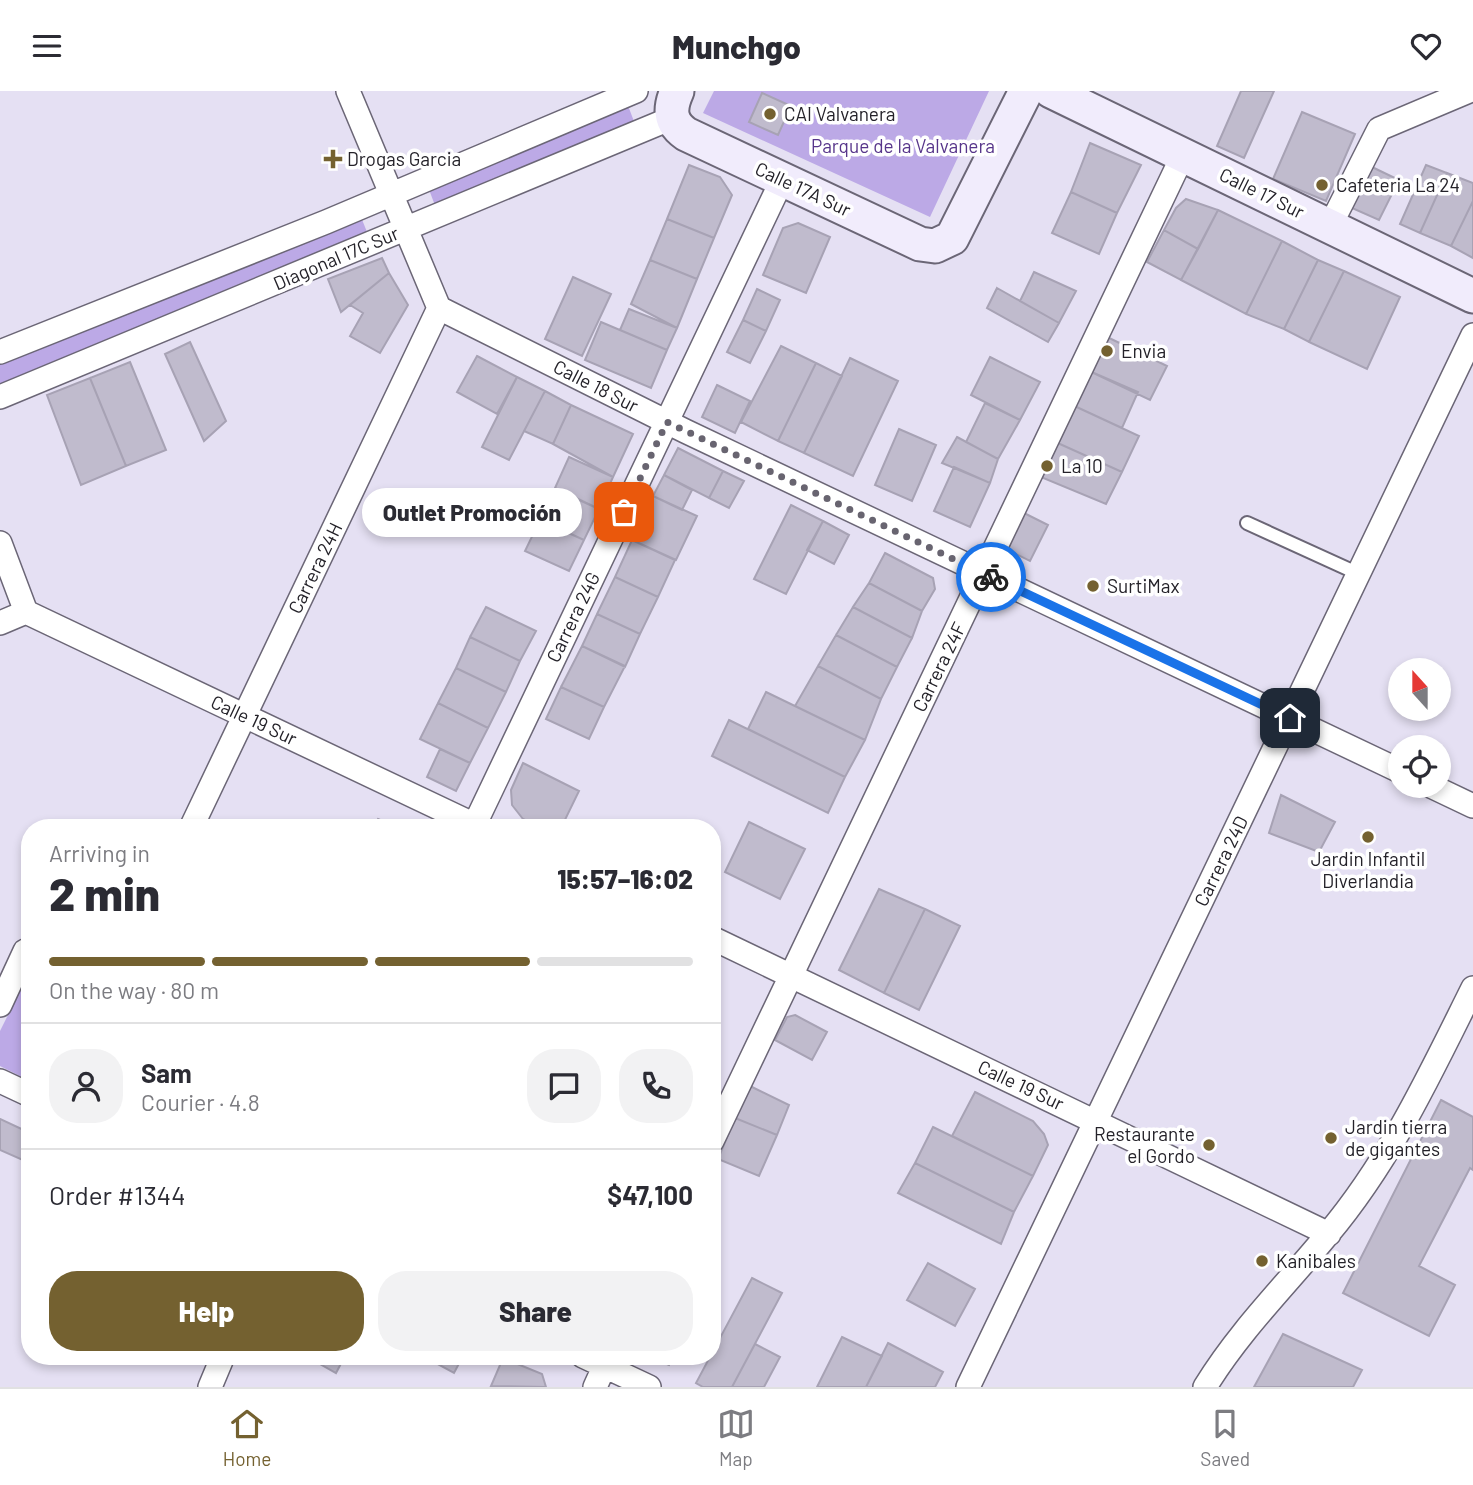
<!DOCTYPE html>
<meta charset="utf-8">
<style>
:root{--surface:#fff;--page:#f2f2f3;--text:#2b2b33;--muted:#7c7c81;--line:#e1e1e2;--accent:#746130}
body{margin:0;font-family:Barlow,sans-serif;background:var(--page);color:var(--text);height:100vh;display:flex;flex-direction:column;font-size:26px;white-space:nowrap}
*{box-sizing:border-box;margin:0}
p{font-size:23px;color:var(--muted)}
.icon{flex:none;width:38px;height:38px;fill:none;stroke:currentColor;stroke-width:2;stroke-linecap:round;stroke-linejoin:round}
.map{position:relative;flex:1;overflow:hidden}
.details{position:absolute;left:21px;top:728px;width:700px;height:546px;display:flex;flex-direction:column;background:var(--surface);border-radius:28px;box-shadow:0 4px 10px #0003}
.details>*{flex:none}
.needle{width:46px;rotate:339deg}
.tools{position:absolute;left:1388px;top:567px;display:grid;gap:14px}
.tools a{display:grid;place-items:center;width:63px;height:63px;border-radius:50%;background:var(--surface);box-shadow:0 4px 10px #0003;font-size:35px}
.pin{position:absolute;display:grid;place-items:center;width:60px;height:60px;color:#fff;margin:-30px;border-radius:14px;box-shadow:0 4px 10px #0006}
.courier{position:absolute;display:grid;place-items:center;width:70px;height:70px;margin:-35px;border:5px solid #1a73e8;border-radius:50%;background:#fff;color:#222;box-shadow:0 2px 9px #0007}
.bubble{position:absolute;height:49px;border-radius:24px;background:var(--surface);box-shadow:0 4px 10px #0003;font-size:23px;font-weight:800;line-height:49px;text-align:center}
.headline em{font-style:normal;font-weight:800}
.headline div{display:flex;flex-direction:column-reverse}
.headline{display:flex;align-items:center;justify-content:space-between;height:119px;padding:0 28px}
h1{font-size:46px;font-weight:800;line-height:52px}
.bar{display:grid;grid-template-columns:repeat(4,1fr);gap:10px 7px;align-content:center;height:84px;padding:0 28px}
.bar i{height:9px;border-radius:5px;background:var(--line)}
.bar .active{background:var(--accent)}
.bar p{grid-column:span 4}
.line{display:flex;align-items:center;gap:18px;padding:0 28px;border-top:2px solid var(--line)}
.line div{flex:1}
.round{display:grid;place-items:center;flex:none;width:74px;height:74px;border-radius:28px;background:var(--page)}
.button{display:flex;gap:14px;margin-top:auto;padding:14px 28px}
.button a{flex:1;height:80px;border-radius:28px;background:var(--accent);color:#fff;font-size:28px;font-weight:800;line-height:80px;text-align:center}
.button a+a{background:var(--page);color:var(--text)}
header{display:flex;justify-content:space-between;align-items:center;height:91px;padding:0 28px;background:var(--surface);font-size:32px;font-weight:800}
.menu{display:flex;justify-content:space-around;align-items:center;height:98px;border-top:2px solid var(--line);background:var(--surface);font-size:19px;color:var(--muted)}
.menu a{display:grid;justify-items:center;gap:4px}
.menu .active{color:var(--accent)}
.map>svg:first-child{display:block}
.green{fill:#bca9e6}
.building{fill:#c0bbcd;stroke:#a7a2b4;stroke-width:2}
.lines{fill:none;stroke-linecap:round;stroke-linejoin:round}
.lane-casing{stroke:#6b6676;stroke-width:16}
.street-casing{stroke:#6b6676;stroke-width:26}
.secondary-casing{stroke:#6b6676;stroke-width:37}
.lane{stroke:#fff;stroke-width:12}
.street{stroke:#fff;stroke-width:23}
.secondary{stroke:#f1ecfc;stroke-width:33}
.done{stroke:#686470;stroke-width:7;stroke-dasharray:0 12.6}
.route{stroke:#1a73e8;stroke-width:9}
.poi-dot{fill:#746130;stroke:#fff;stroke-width:2.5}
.labels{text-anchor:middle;stroke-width:7;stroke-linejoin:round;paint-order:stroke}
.poi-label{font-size:19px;fill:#242229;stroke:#fff;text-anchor:start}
.park-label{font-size:19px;fill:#57358a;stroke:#fff}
.street-label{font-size:19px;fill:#242229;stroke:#fff}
</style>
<header><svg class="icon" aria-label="menu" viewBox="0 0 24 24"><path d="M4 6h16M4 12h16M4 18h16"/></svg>Munchgo<svg class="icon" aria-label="heart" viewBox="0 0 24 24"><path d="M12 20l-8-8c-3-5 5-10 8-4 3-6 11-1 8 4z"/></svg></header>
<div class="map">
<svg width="1473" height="1296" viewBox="0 0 1473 1296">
<rect width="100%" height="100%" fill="#e5e0f3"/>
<path class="green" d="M 714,0 L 989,0 L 930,126 L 703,22 Z
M 627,12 L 635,33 L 436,117 L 428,96 Z
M 359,121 L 369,146 L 0,295 L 0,266 Z
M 30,880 L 30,990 L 0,975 L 0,940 Z"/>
<path class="building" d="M 1241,0 L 1274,0 L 1244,67 L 1217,55 Z
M 762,2 L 791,15 L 778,44 L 749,31 Z
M 1302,21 L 1355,43 L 1326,110 L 1273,88 Z
M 1090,52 L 1141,74 L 1117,122 L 1071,101 Z
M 689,74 L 720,86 L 732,104 L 714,147 L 667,128 Z
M 1426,74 L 1447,82 L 1420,142 L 1400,133 Z
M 1372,76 L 1399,89 L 1379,129 L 1352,117 Z
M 1447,82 L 1473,92 L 1473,110 L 1451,155 L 1420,142 Z
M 1071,101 L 1117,122 L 1099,163 L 1052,142 Z
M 1186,108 L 1218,119 L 1198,158 L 1164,139 L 1176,117 Z
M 1473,110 L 1473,167 L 1451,155 Z
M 1218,119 L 1282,150 L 1246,223 L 1181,189 Z
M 667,128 L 714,147 L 697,188 L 650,169 Z
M 798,132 L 830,146 L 806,202 L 763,184 L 783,137 Z
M 1164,139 L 1198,158 L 1181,189 L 1147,171 Z
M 1282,150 L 1318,169 L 1284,238 L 1246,223 Z
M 382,167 L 389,182 L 341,221 L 328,188 Z
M 650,169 L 697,188 L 677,237 L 631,213 Z
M 1318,169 L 1344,180 L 1309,251 L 1284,238 Z
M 1344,180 L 1400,206 L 1367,278 L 1309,251 Z
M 1034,181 L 1076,200 L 1059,232 L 1020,210 Z
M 389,182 L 408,214 L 380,262 L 350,245 L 363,222 L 350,214 Z
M 573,186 L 611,203 L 582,265 L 545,248 Z
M 997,197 L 1059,232 L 1048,251 L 987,217 Z
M 757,198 L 780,209 L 766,240 L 743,229 Z
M 629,218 L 677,237 L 667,259 L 620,239 Z
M 743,229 L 766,240 L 750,272 L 727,261 Z
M 601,231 L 667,259 L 651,297 L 585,269 Z
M 1103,244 L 1167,275 L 1150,309 L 1087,279 Z
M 190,251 L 226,330 L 204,350 L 165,263 Z
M 781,255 L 816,272 L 778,350 L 741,331 Z
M 477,265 L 517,286 L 497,323 L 457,301 Z
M 990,266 L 1040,291 L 1020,329 L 971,304 Z
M 850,267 L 898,290 L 853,385 L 804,362 Z
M 130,271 L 166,359 L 126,375 L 90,287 Z
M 816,272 L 842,285 L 804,362 L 778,350 Z
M 1087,279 L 1138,301 L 1122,337 L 1068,312 Z
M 517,286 L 545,300 L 509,369 L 482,356 Z
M 90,287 L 126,375 L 81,394 L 47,304 Z
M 717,294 L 750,310 L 735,342 L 702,326 Z
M 545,300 L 571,314 L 553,353 L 524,340 Z
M 985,312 L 1020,329 L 998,368 L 966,351 Z
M 1068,312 L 1139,345 L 1122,381 L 1051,349 Z
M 571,314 L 633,343 L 613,386 L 553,353 Z
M 899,338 L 936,354 L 912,410 L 875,394 Z
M 957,346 L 998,368 L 990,392 L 942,372 Z
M 1051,349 L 1122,381 L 1106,413 L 1036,384 Z
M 678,357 L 723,380 L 709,407 L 664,384 Z
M 569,366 L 613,386 L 599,418 L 555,397 Z
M 954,376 L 990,392 L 970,436 L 934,420 Z
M 723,380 L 744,390 L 729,417 L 709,407 Z
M 664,384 L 692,399 L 682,419 L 653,405 Z
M 555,398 L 599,418 L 584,449 L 540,429 Z
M 653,405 L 697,425 L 676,469 L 632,449 Z
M 791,414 L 823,430 L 786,503 L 754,488 Z
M 1024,422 L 1048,434 L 1030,470 L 1006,458 Z
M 540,429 L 584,449 L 569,480 L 525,460 Z
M 823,430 L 849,444 L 834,473 L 807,459 Z
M 632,449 L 675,469 L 658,506 L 615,486 Z
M 885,462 L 933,487 L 935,498 L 922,520 L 869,492 Z
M 615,486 L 658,506 L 640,543 L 597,523 Z
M 869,492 L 922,520 L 912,547 L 853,516 Z
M 486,516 L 536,540 L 520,570 L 470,546 Z
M 853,516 L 912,547 L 897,576 L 836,544 Z
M 597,523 L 640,543 L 625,576 L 582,555 Z
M 836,544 L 897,576 L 881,608 L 818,575 Z
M 470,546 L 520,570 L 506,601 L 456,577 Z
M 582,555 L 625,575 L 604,616 L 561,596 Z
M 818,575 L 881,608 L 865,649 L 795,615 Z
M 456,577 L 506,601 L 488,637 L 438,612 Z
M 561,596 L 604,616 L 589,648 L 546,628 Z
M 766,601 L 865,649 L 845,686 L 748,638 Z
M 438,612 L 488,637 L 470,672 L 420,648 Z
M 729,629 L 845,686 L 828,722 L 712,665 Z
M 440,658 L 470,672 L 456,700 L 427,686 Z
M 523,672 L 579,700 L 561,737 L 541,737 L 523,728 L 512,714 L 511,699 Z
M 1281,704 L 1335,731 L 1319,761 L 1269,742 Z
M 378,728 L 397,737 L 374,737 Z
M 749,731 L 805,758 L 780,808 L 725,781 Z
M 879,798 L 925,818 L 884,902 L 839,879 Z
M 925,818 L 960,835 L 919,919 L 884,902 Z
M 795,924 L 827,941 L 812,969 L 775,949 L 787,926 Z
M 750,995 L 789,1014 L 777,1044 L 735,1027 Z
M 975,1001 L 1033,1030 L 1044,1043 L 1048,1054 L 1033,1085 L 952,1045 Z
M 1441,1009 L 1473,1026 L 1473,1079 L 1470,1077 L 1419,1175 L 1455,1194 L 1429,1245 L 1343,1202 Z
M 735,1027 L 777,1044 L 759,1085 L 718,1068 Z
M 0,1028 L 30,1042 L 30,1060 L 25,1070 L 0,1059 Z
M 933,1036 L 1033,1085 L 1014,1121 L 915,1072 Z
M 915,1072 L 1014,1121 L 1001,1153 L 898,1102 Z
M 928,1172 L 975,1198 L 955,1235 L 907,1209 Z
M 752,1187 L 782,1202 L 732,1296 L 703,1296 L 696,1292 Z
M 1283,1243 L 1362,1279 L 1353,1296 L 1254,1296 Z
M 842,1246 L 882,1265 L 866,1296 L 817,1296 Z
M 888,1252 L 943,1281 L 935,1296 L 866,1296 Z
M 755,1253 L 780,1266 L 764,1296 L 732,1296 Z
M 306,1265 L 345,1265 L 336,1282 Z
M 423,1265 L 463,1265 L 454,1282 Z
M 647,1265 L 673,1265 L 669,1274 Z
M 503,1267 L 542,1283 L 546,1296 L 491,1295 Z"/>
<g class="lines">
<g class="lane-casing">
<path id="lane" d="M 1247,432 L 1359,483"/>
</g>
<g class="street-casing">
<path id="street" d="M 348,0 L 439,217 L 685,340 L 1400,680
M 1330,135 L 1379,38 L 1469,0
M 0,261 L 326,131 L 636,0
M 0,306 L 672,27
M 0,452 L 26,521
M 26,521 L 481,737
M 0,532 L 26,521
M 1431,695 L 1473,715
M 191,737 L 439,217
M 473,737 L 782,89
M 712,847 L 1329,1143
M 0,914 L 25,860 L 30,862
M 0,990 L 30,1004
M 712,1050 L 1183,64
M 583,1265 L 649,1296
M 210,1296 L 223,1265
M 595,1296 L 609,1265
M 968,1296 L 1473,244
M 1205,1296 C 1240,1239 1286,1194 1328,1143 C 1391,1068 1430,983 1473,897"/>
</g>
<g class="secondary-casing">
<path id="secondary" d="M 677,0 C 669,18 669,31 686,43 L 920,153 L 935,155 L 952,147 L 1026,0
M 1051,0 L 1473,205"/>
</g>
<use href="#lane" class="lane"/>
<use href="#street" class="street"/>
<use href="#secondary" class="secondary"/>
</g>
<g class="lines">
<path class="done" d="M 624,421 L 667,331 L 991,486"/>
<path class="route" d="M 991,486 L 1290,627"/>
</g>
<g class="poi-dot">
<circle cx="770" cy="23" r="7"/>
<path d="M329.5 57.5h7v7h7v7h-7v7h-7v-7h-7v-7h7z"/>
<circle cx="1322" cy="94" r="7"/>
<circle cx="1107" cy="260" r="7"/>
<circle cx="1047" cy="375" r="7"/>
<circle cx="1093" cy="495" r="7"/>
<circle cx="1368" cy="746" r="7"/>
<circle cx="1331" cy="1047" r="7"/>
<circle cx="1209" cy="1054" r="7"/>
<circle cx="1262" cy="1170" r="7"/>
</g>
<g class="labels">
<g class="poi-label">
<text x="784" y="30">CAI Valvanera</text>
<text x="347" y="75">Drogas Garcia</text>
<text x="1336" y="101">Cafeteria La 24</text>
<text x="1121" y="267">Envia</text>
<text x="1061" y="382">La 10</text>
<text x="1107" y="502">SurtiMax</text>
<text x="1368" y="775" text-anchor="middle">Jardin Infantil<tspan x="1368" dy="22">Diverlandia</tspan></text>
<text x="1345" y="1043">Jardin tierra<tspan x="1345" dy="22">de gigantes</tspan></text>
<text x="1195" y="1050" text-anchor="end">Restaurante<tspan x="1195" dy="22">el Gordo</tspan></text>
<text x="1276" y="1177">Kanibales</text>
</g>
<g class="park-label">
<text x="903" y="62">Parque de la Valvanera</text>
</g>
<g class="street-label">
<text transform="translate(803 98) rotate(25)" y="7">Calle 17A Sur</text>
<text transform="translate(1262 102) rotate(26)" y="7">Calle 17 Sur</text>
<text transform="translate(336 167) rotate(-23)" y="7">Diagonal 17C Sur</text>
<text transform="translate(596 295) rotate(27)" y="7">Calle 18 Sur</text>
<text transform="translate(315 477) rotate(-64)" y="7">Carrera 24H</text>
<text transform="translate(573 526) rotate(-64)" y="7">Carrera 24G</text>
<text transform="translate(939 576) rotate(-64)" y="7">Carrera 24F</text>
<text transform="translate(254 629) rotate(25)" y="7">Calle 19 Sur</text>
<text transform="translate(1221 770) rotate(-64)" y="7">Carrera 24D</text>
<text transform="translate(1021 994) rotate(25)" y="7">Calle 19 Sur</text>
</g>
</g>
</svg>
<div class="tools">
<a><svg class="needle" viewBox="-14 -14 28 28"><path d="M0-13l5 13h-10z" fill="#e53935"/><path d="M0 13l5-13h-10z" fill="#7c7c81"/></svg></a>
<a><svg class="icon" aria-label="locate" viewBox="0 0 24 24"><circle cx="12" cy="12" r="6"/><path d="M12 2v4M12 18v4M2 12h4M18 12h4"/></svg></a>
</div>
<div class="pin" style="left:624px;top:421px;background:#ea580c"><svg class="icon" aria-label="bag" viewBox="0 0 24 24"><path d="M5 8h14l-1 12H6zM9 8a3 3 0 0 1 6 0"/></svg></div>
<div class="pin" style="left:1290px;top:627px;background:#1f2937"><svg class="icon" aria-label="home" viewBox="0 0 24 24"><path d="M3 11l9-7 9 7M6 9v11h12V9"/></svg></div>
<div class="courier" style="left:991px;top:486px"><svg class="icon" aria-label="bike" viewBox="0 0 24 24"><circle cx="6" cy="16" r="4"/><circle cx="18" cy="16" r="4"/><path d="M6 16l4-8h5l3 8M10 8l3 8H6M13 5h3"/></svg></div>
<div class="bubble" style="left:362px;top:397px;width:220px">Outlet Promoción</div>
<section class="details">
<div class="headline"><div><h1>2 min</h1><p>Arriving in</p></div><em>15:57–16:02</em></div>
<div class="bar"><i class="active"></i><i class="active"></i><i class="active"></i><i></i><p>On the way · 80 m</p></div>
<div class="line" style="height:126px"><a class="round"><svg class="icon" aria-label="person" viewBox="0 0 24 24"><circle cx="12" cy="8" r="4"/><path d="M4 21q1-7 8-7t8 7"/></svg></a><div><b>Sam</b><p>Courier · 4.8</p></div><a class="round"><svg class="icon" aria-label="chat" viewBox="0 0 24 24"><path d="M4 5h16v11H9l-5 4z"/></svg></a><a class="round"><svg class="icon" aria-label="phone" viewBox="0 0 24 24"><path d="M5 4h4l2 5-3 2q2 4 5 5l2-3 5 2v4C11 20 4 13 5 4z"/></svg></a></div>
<div class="line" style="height:91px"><div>Order #1344</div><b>$47,100</b></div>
<div class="button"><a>Help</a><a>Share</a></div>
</section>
</div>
<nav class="menu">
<a class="active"><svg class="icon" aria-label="home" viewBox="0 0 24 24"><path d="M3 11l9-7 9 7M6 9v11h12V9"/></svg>Home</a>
<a><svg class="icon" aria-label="map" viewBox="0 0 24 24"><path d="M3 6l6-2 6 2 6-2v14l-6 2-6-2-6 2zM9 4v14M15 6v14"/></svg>Map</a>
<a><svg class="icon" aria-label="saved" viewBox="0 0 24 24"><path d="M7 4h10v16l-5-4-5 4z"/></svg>Saved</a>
</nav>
